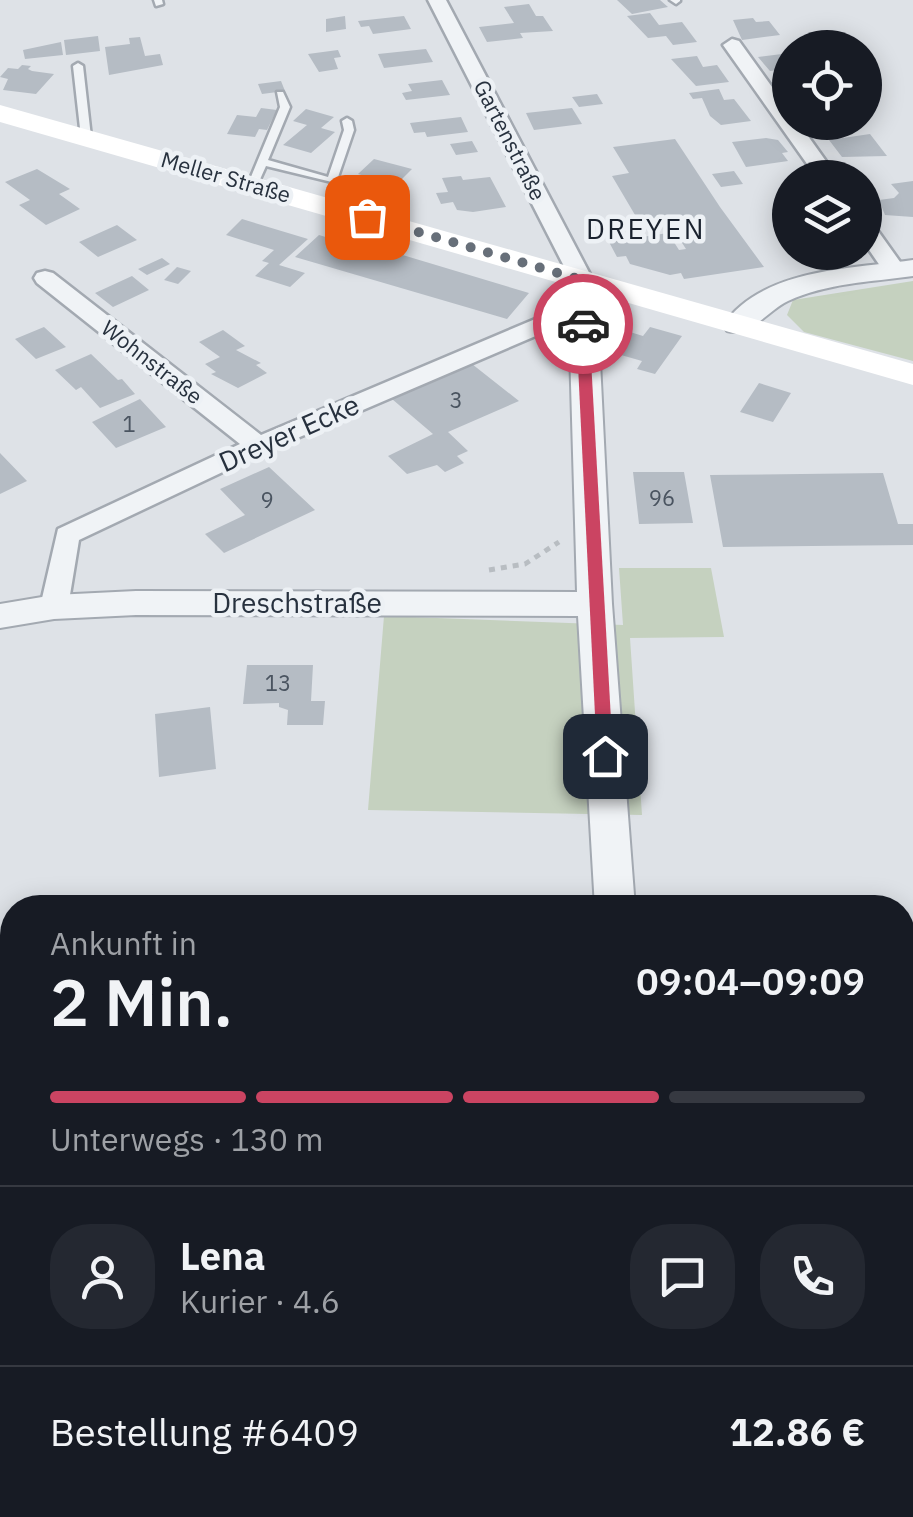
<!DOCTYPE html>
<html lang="de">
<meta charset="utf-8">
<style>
:root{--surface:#171b24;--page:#242831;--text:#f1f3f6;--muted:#9ea1a6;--line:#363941;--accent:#cb4462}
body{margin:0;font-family:"IBM Plex Sans",sans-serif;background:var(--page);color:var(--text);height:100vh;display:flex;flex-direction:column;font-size:38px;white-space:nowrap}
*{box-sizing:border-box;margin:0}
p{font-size:32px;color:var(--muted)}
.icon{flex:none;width:55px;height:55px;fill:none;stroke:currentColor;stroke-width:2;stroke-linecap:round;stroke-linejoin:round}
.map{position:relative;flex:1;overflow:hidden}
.panel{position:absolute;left:0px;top:895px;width:915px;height:622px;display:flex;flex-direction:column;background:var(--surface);border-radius:40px 40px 0 0;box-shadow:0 5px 25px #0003}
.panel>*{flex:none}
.controls{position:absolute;left:772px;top:30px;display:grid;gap:20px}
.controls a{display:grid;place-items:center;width:110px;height:110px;border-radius:50%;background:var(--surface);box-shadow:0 5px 25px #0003;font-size:50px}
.pin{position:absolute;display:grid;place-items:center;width:85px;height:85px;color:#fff;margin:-42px;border-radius:20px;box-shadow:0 5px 15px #0006}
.courier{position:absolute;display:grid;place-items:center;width:100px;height:100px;margin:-50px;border:8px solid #cb4462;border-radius:50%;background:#fff;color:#222;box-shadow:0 2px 12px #0007}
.head em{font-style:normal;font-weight:600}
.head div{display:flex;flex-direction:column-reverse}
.head{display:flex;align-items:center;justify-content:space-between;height:170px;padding:0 50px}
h1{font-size:65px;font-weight:600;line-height:75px}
.bar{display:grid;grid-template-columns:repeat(4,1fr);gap:15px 10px;align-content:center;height:120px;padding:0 50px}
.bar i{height:12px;border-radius:8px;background:var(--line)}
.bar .active{background:var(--accent)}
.bar p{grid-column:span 4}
.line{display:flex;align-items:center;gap:25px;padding:0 50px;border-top:2px solid var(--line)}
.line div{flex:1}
.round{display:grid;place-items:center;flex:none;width:105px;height:105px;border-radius:40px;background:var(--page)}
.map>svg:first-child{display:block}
.green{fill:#c5d1bf}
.building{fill:#b5bcc4}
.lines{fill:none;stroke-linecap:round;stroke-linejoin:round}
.service-casing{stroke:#a3a9b1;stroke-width:5}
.minor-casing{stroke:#a3a9b1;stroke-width:5}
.tertiary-casing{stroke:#a3a9b1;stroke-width:4}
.path{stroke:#b8bdc2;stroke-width:5;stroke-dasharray:6 6;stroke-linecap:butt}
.service{fill:#f0f3f6;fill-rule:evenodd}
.minor{fill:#f0f3f6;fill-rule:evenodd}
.tertiary{fill:#f0f3f6;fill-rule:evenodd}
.secondary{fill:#fff;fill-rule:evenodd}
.route{fill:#cb4462}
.done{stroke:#676f79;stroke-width:10;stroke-dasharray:0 18}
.labels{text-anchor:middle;stroke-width:9;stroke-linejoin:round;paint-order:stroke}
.far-street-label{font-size:22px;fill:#27313e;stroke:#edf1f5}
.number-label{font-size:22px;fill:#4a5460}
.far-quarter-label{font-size:28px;letter-spacing:2.5px;fill:#1a222e;stroke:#edf1f5}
.street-label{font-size:28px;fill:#27313e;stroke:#edf1f5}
</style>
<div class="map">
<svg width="913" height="1517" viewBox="0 0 913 1517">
<rect width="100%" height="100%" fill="#dee2e7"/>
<path class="green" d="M 913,281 L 913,361 L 804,332 L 787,315 L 793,300 Z
M 619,568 L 711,568 L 724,637 L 630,638 L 642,815 L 368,810 L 384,616 L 623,625 Z"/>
<path class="building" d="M 617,0 L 660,0 L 668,7 L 632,14 Z
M 529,4 L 536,16 L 543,16 L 553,31 L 520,33 L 523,38 L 487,42 L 479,27 L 514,23 L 504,7 Z
M 650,13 L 659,25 L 682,22 L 697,42 L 673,45 L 666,36 L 648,38 L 627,16 Z
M 345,16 L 346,29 L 326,32 L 326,19 Z
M 404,16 L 411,29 L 373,34 L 369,26 L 361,27 L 358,21 Z
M 753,18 L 756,22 L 769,21 L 780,35 L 742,40 L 733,20 Z
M 98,36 L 100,51 L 66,55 L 64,40 Z
M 140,37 L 145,56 L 160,54 L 163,65 L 109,75 L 105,47 L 130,44 L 129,38 Z
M 61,42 L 63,55 L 25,59 L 23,50 Z
M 426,49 L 433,62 L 384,68 L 378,54 Z
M 338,50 L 341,57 L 334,58 L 338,69 L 319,72 L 308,54 Z
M 790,53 L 790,69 L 770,71 L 758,57 Z
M 697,56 L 703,67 L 717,65 L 729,82 L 696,86 L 671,59 Z
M 22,65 L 31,66 L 28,69 L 32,71 L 54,74 L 36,94 L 3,90 L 8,79 L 0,77 L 8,68 L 18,69 Z
M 442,80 L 450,95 L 406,100 L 402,93 L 412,91 L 408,84 Z
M 281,81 L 285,91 L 262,94 L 258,84 Z
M 719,89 L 724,100 L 734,99 L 751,121 L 721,125 L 710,116 L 702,98 L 693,99 L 689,93 Z
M 597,94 L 603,104 L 579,107 L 572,97 Z
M 261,108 L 277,110 L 267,130 L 259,129 L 255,137 L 227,134 L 237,115 L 256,117 Z
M 572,108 L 582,124 L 534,130 L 526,113 Z
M 306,109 L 334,117 L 321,128 L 335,132 L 311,153 L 283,145 L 307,125 L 293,121 Z
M 461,117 L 468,132 L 427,137 L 425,132 L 414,133 L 410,123 Z
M 870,134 L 887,156 L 842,157 L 829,140 Z
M 766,138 L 778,140 L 788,152 L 782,153 L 788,161 L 746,167 L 732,142 Z
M 675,139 L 720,207 L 764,267 L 684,279 L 681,273 L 670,275 L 630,264 L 626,256 L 617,257 L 609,242 L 668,233 L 679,250 L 686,249 L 675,232 L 685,230 L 675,215 L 638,220 L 612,176 L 629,173 L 613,147 Z
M 472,141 L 478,152 L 456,155 L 450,144 Z
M 374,159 L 412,169 L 396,185 L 358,174 Z
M 37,169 L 70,189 L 59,194 L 80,209 L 46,225 L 19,205 L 30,200 L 5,182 Z
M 734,171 L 743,184 L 721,187 L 712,174 Z
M 461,176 L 463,180 L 490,177 L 506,207 L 473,212 L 457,210 L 453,202 L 441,204 L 436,193 L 448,192 L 442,178 Z
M 913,181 L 913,217 L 885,215 L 879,200 L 894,198 L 899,193 L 891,184 Z
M 242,219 L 308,239 L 279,265 L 305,273 L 290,287 L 255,276 L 269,263 L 262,261 L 274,250 L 226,235 Z
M 117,225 L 137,240 L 98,257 L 79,242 Z
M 319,235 L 392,257 L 396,253 L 529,293 L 507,319 L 295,257 Z
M 162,258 L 170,264 L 147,275 L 138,269 Z
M 177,267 L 191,271 L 178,284 L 164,280 Z
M 132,276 L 149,290 L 113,307 L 95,293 Z
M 44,327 L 66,347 L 36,359 L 15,339 Z
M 650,327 L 682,336 L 655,374 L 637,369 L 642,361 L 614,353 L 630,332 L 643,336 Z
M 223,330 L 245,346 L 236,350 L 261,363 L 256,365 L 267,373 L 238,388 L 211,374 L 216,372 L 205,364 L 220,357 L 199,342 Z
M 91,354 L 118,380 L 122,379 L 135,394 L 100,408 L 81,387 L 76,390 L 55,370 Z
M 472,364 L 519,401 L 448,432 L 468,451 L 457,456 L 464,463 L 445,472 L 437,465 L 407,474 L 388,456 L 433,434 L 392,399 Z
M 759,383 L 791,393 L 773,422 L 740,412 Z
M 140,399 L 166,427 L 116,448 L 92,422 Z
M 0,453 L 27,481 L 0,494 Z
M 269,467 L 315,510 L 224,553 L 205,534 L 245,515 L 220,489 Z
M 633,472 L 684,472 L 693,523 L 639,524 Z
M 883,473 L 898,524 L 913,524 L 913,545 L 723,547 L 710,475 Z
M 247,665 L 313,665 L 311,701 L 325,701 L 323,725 L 287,725 L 288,710 L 279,707 L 279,703 L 243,704 Z
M 210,707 L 216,769 L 159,777 L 155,714 Z"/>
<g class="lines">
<g class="service-casing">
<path id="service" d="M 154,0 L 162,0 L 163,4 L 156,6 Z
M 670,0 L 680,0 L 680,1 L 676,4 Z
M 78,63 L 83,66 L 91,137 L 86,140 L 81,137 L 73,66 Z
M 277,92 L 283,92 L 290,107 L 268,160 L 328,177 L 344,130 L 342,121 L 347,118 L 352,121 L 354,130 L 336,183 L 266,166 L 257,186 L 248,184 L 280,107 Z"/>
</g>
<g class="minor-casing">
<path id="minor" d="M 428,0 L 446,0 L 593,280 L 590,285 L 582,287 L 571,280 Z
M 732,39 L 739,41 L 790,112 L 790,122 L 798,122 L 838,178 L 817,178 L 723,45 Z
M 865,223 L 873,224 L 903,266 L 906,271 L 903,276 L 887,276 L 865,244 Z
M 45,271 L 53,273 L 261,435 L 540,317 L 583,313 L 594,320 L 583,327 L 552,329 L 267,451 L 79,540 L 68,607 L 64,614 L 44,614 L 40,607 L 58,529 L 240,444 L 37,283 L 34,278 L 37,273 Z"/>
</g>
<g class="tertiary-casing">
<path id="tertiary" d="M 913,260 L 913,276 C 871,282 827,283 788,301 C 767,311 751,337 727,331 L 723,325 C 763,268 851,269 913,260 Z
M 582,272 L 596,280 L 612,604 L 635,908 L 595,908 L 578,616 L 136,615 L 54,619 L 0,628 L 0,604 L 54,595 L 136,591 L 577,592 L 568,280 Z
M 627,1505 L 679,1505 L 679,1517 L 627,1517 Z"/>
</g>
<path class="path" d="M 489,570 L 525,564 L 559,542"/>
<use href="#service" class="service"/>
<use href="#minor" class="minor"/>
<use href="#tertiary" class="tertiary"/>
<path class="secondary" d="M 0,105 L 913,364 L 913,385 L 0,122 Z"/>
</g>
<path class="route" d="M 583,320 L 589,324 L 613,756 L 605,762 L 597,756 L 576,324 Z"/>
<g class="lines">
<path class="done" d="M 367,217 L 582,280 L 583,324"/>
</g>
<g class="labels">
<g class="far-street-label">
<text transform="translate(510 140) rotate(63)" y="8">Gartenstraße</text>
<text transform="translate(226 177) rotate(16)" y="8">Meller Straße</text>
<text transform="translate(152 362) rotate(38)" y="8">Wohnstraße</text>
</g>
<g class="number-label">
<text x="456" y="408">3</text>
<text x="129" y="432">1</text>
<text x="662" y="506">96</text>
<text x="267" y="508">9</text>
<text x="278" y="691">13</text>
</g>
<g class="far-quarter-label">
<text x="646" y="239">DREYEN</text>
</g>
<g class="street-label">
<text transform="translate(289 433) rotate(-24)" y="10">Dreyer Ecke</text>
<text x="297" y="613">Dreschstraße</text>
</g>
</g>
</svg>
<div class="controls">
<a><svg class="icon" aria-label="locate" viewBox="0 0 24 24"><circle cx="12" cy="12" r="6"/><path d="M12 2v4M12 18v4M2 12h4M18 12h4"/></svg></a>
<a><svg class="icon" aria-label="layers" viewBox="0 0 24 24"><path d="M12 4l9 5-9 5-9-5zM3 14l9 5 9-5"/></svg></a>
</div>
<div class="pin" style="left:367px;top:217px;background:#ea580c"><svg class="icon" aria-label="bag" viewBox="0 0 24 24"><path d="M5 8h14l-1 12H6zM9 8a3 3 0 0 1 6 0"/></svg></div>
<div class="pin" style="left:605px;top:756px;background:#1f2937"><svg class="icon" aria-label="home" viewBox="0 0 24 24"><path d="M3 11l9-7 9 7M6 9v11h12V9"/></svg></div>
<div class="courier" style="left:583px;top:324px"><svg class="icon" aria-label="car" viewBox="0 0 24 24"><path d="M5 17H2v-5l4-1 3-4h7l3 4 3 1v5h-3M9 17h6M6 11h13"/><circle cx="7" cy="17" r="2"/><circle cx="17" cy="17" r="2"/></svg></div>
<section class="panel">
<div class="head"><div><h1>2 Min.</h1><p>Ankunft in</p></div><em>09:04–09:09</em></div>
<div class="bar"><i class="active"></i><i class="active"></i><i class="active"></i><i></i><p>Unterwegs · 130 m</p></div>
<div class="line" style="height:180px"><a class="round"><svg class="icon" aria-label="person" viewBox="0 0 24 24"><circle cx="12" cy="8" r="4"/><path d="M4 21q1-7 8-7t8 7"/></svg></a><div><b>Lena</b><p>Kurier · 4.6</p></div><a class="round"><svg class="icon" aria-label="chat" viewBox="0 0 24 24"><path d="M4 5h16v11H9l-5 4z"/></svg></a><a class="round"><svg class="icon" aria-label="phone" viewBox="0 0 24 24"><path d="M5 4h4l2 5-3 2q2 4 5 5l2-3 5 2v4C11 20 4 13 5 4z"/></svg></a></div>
<div class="line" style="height:130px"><div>Bestellung #6409</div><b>12.86 €</b></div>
</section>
</div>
